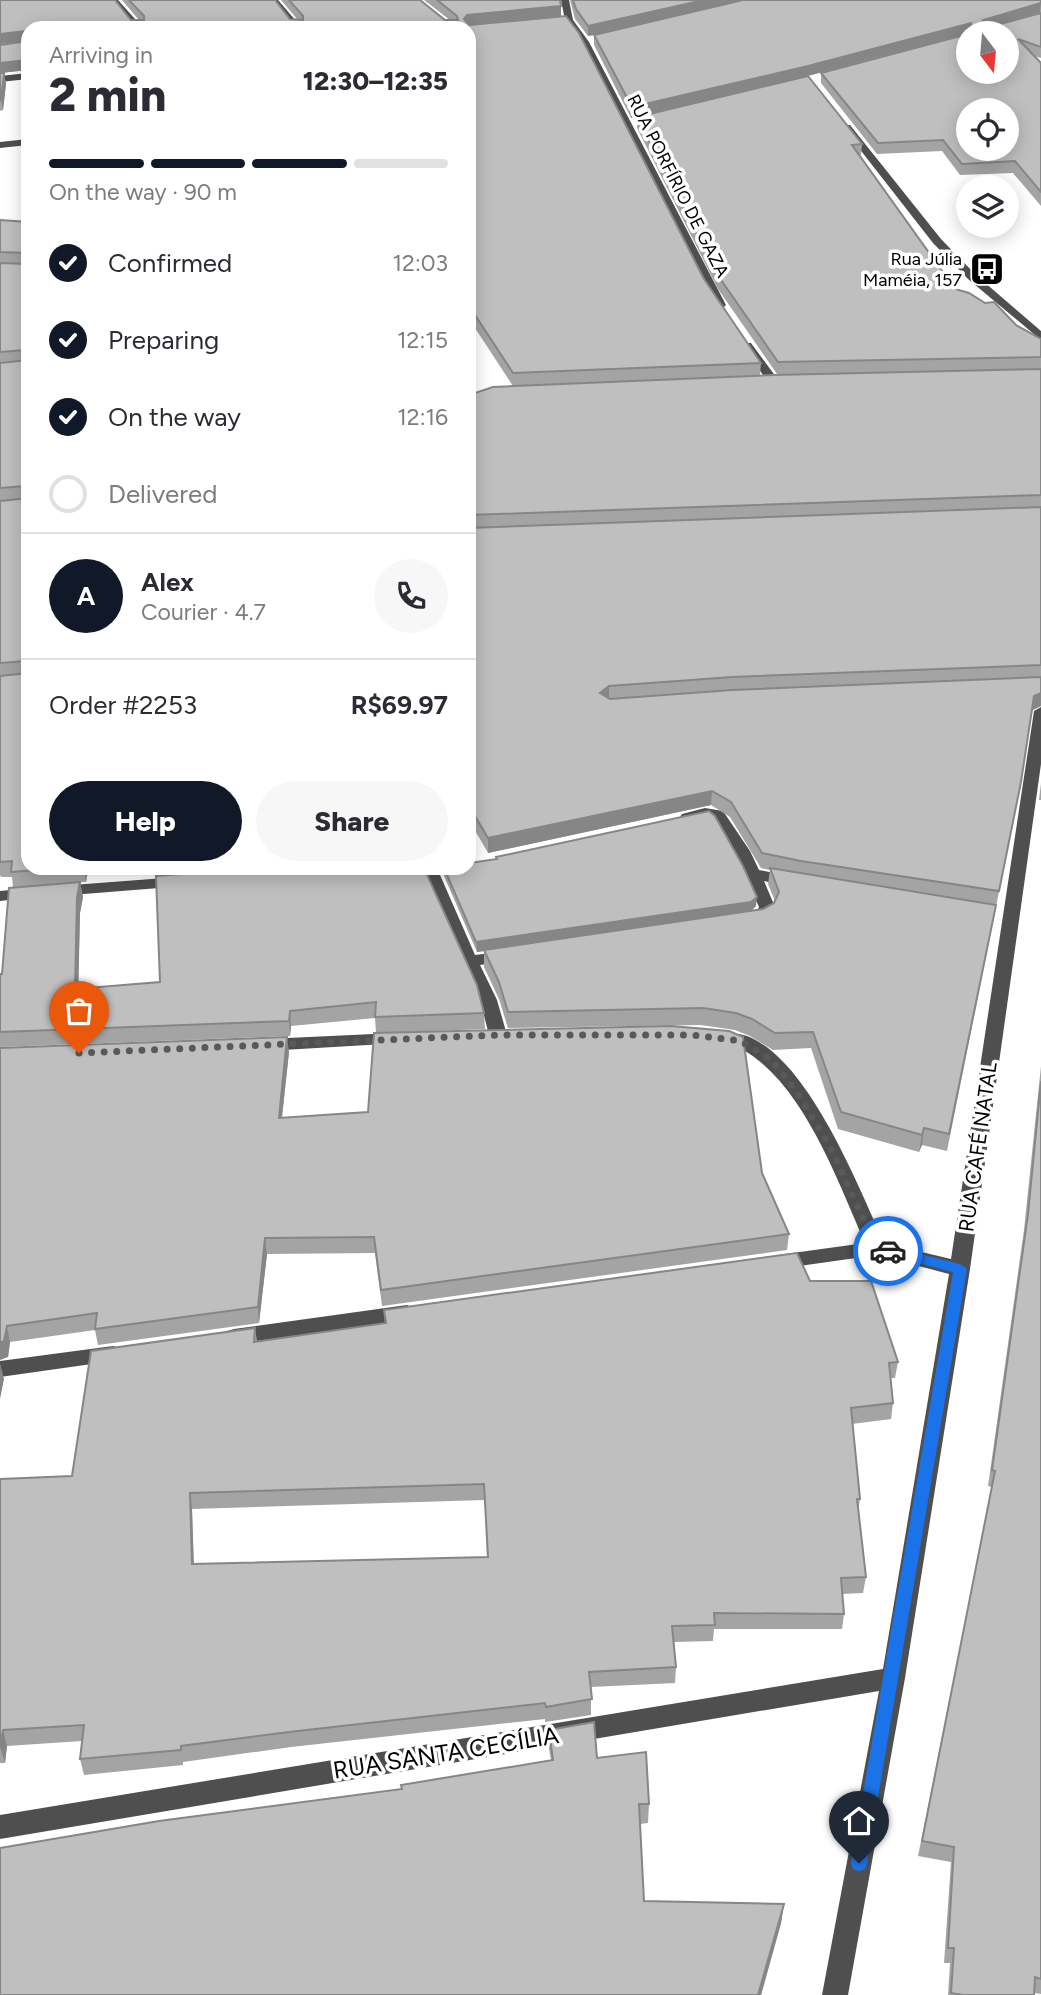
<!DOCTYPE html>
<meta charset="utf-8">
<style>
:root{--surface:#fff;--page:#f7f7f7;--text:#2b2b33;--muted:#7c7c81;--line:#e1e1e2;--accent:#111827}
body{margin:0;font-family:Figtree,sans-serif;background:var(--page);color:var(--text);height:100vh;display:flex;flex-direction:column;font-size:26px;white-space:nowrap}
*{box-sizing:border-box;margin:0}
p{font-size:23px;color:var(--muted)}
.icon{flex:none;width:38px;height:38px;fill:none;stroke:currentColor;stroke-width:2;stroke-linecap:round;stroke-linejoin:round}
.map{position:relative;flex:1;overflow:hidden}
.panel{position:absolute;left:21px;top:21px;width:455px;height:854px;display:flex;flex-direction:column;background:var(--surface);border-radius:21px;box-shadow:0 4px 18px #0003}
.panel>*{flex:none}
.needle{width:46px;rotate:164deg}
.buttons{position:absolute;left:956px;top:21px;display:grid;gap:14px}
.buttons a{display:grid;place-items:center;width:63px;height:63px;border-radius:50%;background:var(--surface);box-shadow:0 4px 18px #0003;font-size:35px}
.pin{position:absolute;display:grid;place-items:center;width:60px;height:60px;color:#fff;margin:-72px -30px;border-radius:50% 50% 50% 0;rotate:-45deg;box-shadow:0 0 7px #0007}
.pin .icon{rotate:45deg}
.courier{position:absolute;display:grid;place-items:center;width:70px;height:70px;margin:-35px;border:5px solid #1a73e8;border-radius:50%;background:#fff;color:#222;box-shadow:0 2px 9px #0007}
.summary em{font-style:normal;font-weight:800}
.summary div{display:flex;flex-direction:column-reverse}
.summary{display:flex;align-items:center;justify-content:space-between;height:119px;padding:0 28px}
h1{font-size:46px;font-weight:800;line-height:52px}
.bar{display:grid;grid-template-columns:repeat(4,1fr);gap:10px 7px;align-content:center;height:84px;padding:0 28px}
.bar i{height:9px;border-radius:5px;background:var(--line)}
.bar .active{background:var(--accent)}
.bar p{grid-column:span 4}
.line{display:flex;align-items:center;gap:18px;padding:0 28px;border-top:2px solid var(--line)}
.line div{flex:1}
.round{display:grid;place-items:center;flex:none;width:74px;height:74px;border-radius:37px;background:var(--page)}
ol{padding:0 28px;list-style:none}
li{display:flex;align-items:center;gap:21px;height:77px}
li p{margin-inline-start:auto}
li .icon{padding:7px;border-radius:50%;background:var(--accent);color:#fff;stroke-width:4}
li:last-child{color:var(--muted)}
li i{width:38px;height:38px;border:4px solid var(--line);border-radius:50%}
.action{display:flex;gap:14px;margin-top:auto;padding:14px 28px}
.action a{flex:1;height:80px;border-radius:42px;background:var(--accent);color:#fff;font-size:28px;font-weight:800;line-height:80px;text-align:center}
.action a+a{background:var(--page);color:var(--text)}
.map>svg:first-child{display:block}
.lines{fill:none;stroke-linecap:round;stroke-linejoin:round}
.minor{fill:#4f4f4f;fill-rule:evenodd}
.wall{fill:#a4a4a4;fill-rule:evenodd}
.shaded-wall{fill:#868686}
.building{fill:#bfbfbf;stroke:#868686;stroke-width:2;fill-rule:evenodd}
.route{fill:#1a73e8}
.done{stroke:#595959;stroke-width:7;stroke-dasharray:0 12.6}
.labels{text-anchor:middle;stroke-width:7;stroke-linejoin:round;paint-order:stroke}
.far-street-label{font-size:18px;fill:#000;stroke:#fff}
.far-poi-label{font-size:18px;fill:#000;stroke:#fff;text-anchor:end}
.street-label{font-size:21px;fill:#000;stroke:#fff}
.near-street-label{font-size:24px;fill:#000;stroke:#fff}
</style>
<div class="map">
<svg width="1041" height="1995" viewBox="0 0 1041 1995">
<rect width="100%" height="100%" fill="#fff"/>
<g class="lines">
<path class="minor" d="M 110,0 L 118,0 L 143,28 L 134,28 Z
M 270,0 L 278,0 L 302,28 L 293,28 Z
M 561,0 L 569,0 L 573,20 L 589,42 L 726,305 L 724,307 L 714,305 L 581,42 L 565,20 Z
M 28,73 L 28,79 L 0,82 L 0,76 Z
M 844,125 L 850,125 L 941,239 L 976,275 L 1041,331 L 1041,340 L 968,279 L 933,243 L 844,129 Z
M 28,139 L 28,145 L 0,148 L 0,142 Z
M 743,343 L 751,343 L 779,381 L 777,383 L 769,383 L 741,345 Z
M 1041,707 L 1041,764 L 970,1269 L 905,1678 L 848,1995 L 822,1995 L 879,1691 L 0,1839 L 0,1815 L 883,1669 L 949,1274 L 877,1255 L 778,1269 L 771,1267 L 768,1262 L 771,1257 L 778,1255 L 865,1243 C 837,1180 803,1082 740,1048 C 732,1044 722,1045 714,1042 L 711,1038 L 720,1032 C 729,1033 738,1033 747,1036 C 808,1059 858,1185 884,1243 L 951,1259 L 1034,711 Z
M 705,808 L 723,811 L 750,851 L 759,870 L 798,878 L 800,882 L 792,887 L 764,881 L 775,907 L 770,918 L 749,925 L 741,920 L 757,911 L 759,907 L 734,851 L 712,818 L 688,822 L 680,817 L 682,814 Z
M 421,868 L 437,868 L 475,955 L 507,951 L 516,956 L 507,961 L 480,965 L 497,1000 L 507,1035 L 504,1039 L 492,1039 L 489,1035 L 480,1000 Z
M 178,877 L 186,882 L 184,886 L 59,896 L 51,891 L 59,886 Z
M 31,888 L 37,889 L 39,893 L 37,897 L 0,901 L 0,891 Z
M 395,1033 L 401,1035 L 404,1039 L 401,1043 L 266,1051 L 257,1045 L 266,1039 Z
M 407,1305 L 414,1308 L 417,1313 L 414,1318 L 407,1321 L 234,1345 L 227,1343 L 224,1337 L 227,1331 L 234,1329 Z
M 113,1346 L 120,1348 L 123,1354 L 120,1360 L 0,1377 L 0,1361 Z"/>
</g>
<path class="wall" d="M 0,0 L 131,20 L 139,20 L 122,0 L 275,0 L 290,19 L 298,20 L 281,0 L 420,0 L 445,20 L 450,20 L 424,0 L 560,0 L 561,16 L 704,279 L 761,363 L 760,375 L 777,374 L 718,289 L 637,128 L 637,117 L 790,81 L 631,118 L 594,45 L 594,35 L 588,36 L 575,19 L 570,0 L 1041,0 L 1041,13 L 1007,23 L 1041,13 L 1041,58 L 1034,56 L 1041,63 L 1041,206 L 1013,173 L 960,175 L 942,151 L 877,154 L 821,83 L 821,73 L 968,33 L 808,76 L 862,144 L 861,155 L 860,155 L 955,289 L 1041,339 L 1041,706 L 1032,710 L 1018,797 L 947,1151 L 922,1145 L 919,1152 L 838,1129 L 811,1048 L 773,1050 L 750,1036 L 735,1030 L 701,1025 L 508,1028 L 499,999 L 484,967 L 484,951 L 477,952 L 444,876 L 443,868 L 469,868 L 496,859 L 496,857 L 756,906 L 751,911 L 763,909 L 774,903 L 775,901 L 768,884 L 770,870 L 761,868 L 730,817 L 711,805 L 488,853 L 469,820 L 469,403 L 474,403 L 513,386 L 473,325 L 469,325 L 469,28 L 28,28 L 28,70 L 0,73 L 28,41 L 0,44 Z
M 0,73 L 4,73 L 6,84 L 3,110 L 0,111 Z
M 0,220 L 28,222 L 28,868 L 120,868 L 88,871 L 86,882 L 80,882 L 83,897 L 80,913 L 78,989 L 160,982 L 156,868 L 424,868 L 484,1013 L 485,1029 L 376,1033 L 375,1018 L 291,1026 L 290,1036 L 0,1047 L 0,974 L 2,974 L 13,887 L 12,877 L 1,877 L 0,875 Z
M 1041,783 L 1041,800 L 1039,800 Z
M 0,1048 L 289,1052 L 282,1118 L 762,1173 L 789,1234 L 787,1250 L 382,1306 L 375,1253 L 267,1254 L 259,1323 L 98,1345 L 95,1330 L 10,1342 L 8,1357 Z
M 1041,1066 L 1041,1994 L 1035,1993 L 1034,1995 L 948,1995 L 950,1963 L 944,1963 L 951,1862 L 918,1856 L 992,1487 L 988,1486 L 1024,1230 Z
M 810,1281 L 898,1362 L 895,1378 L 891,1378 L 893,1403 L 891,1419 L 852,1424 L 860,1499 L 858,1512 L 866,1577 L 863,1593 L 842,1594 L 844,1614 L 842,1629 L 714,1629 L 713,1641 L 674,1642 L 676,1667 L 675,1683 L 591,1687 L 591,1715 L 545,1722 L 545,1719 L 291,1747 L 183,1762 L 183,1765 L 84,1775 L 80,1759 L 82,1741 L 7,1746 L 5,1763 L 0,1763 L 0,1479 L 72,1476 L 255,1328 L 257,1341 L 385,1323 L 384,1310 ZM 485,1500 L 487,1557 L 194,1564 L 192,1509 Z
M 549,1730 L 597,1758 L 649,1804 L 648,1823 L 640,1824 L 644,1901 L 784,1904 L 781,1923 L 761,1995 L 0,1995 L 401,1789 L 551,1760 L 549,1749 Z"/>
<path class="shaded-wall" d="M 704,0 L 747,0 L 588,36 L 588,26 Z
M 1041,3 L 1040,12 L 981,30 L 981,23 L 983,20 Z
M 561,6 L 561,16 L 467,25 L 464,19 L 467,15 Z
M 971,23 L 970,33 L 807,76 L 631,118 L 632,107 Z
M 26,31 L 28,41 L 0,44 L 0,34 Z
M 28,60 L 28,70 L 0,73 L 0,63 Z
M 4,73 L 6,84 L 3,110 L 1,100 Z
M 609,686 L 609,700 L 600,693 Z
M 1041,693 L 1041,706 L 1031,711 L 1034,696 Z
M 712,791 L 711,805 L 488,853 L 488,838 Z
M 84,868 L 88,868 L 86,882 Z
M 80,882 L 83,897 L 80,913 L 78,1005 L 75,989 L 77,897 Z
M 757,897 L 756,906 L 750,912 L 477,952 L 476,942 Z
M 290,1011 L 291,1026 L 290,1036 L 289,1021 Z
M 287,1037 L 289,1052 L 280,1134 L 279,1118 Z
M 924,1128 L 922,1145 L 919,1152 L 922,1135 Z
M 265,1238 L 267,1254 L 259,1323 L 258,1307 Z
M 7,1326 L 10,1342 L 8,1357 L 0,1360 L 0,1343 Z
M 0,1363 L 4,1379 L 0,1399 Z
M 190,1493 L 192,1509 L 194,1580 L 192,1564 Z
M 3,1730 L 7,1746 L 5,1763 L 0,1747 Z
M 784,1904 L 781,1923 L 761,1995 L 758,1995 Z"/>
<path class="building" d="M 0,0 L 115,0 L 131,20 L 144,20 L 144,16 L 129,0 L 275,0 L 290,19 L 303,20 L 303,16 L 289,0 L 420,0 L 445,20 L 458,20 L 457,16 L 437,0 L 560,0 L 561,6 L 467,15 L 464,19 L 469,25 L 566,16 L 579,33 L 704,279 L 761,363 L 513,373 L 473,312 L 469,312 L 469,28 L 28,28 L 28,33 L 26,31 L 0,34 Z
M 573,0 L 704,0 L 588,26 L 576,9 Z
M 743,0 L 1041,0 L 1041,3 L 983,20 L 981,23 L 997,25 L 1041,13 L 1041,47 L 1018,39 L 1041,63 L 1041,192 L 1015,161 L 962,164 L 943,140 L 878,143 L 821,73 L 968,34 L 968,72 L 1006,72 L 1006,33 L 970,33 L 971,23 L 808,66 L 632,107 L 594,35 ZM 968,110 L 1006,110 L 1006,149 L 968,149 Z
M 28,41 L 28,60 L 0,63 L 0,45 Z
M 0,73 L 4,73 L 1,100 L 0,100 Z
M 808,76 L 862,144 L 852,145 L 955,289 L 969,293 L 985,303 L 994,302 L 1016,325 L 1041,339 L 1041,357 L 778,362 L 719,277 L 637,117 Z
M 0,220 L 28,222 L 28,253 L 0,252 Z
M 28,262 L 28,352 L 26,350 L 0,352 L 0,263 L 26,264 Z
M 28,360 L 28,488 L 26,486 L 0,488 L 0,363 Z
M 1041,369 L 1041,495 L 469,515 L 469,403 L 474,403 L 475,393 L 493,387 L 774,375 Z
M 28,496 L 28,663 L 25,661 L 0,663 L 0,501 L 28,498 Z
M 1041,507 L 1041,665 L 732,677 L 609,686 L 600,693 L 610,699 L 732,690 L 1041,677 L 1041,693 L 1034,696 L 1021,782 L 999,891 L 801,861 L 762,853 L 731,802 L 712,791 L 488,838 L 469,806 L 469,528 Z
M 28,667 L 28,868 L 65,868 L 11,872 L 12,861 L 0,862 L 0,676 L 28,673 Z
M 709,811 L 715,816 L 743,866 L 757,897 L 751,902 L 476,942 L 444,868 L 469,868 L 469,863 L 497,859 L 496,857 Z
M 260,868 L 424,868 L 477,985 L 484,1013 L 375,1017 L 376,1002 L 290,1011 L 289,1021 L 0,1032 L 0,974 L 2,974 L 9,888 L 80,882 L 77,897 L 75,989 L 160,982 L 156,876 Z
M 770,868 L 996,905 L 949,1134 L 924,1128 L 922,1135 L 841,1112 L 813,1032 L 775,1033 L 752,1019 L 736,1013 L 703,1008 L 508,1012 L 499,982 L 484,950 L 763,909 L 774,903 L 779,892 Z
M 671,1026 L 729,1031 L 743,1037 L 762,1173 L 789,1234 L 381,1290 L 374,1237 L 265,1238 L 258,1307 L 95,1329 L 97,1313 L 7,1326 L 4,1341 L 0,1343 L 0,1048 L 287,1037 L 279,1118 L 368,1112 L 374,1033 Z
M 1041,1081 L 1041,1979 L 1035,1977 L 1034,1995 L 963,1995 L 951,1993 L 954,1948 L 948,1948 L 954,1847 L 922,1841 L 995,1471 L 992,1470 L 1028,1214 Z
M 797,1253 L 810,1281 L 871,1281 L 898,1362 L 889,1363 L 893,1403 L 851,1408 L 860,1499 L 857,1499 L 866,1577 L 841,1578 L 844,1614 L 714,1613 L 715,1625 L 672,1626 L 676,1667 L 589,1672 L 592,1699 L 546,1707 L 545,1703 L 289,1732 L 181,1746 L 181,1750 L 80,1759 L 84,1725 L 3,1730 L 0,1747 L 0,1479 L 72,1476 L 91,1351 L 255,1328 L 254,1342 L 386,1323 L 384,1310 ZM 484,1484 L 488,1557 L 192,1564 L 190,1493 Z
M 594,1722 L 597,1758 L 646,1752 L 649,1804 L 639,1804 L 644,1901 L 784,1904 L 758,1995 L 0,1995 L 0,1848 L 159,1821 L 402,1789 L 401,1785 L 553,1760 L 549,1730 Z"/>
<path class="route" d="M 888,1246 L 960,1264 L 967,1269 L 867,1863 L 865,1869 L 859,1871 L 853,1869 L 851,1863 L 953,1272 L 883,1254 L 883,1248 Z"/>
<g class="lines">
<path class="done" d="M 79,1053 L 498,1035 L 692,1035 L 741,1041 L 770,1059 L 797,1092 L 829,1145 L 877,1248 L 888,1251"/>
</g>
<defs>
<g id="bus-square" transform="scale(1.75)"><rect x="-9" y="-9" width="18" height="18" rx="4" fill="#000" stroke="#fff"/><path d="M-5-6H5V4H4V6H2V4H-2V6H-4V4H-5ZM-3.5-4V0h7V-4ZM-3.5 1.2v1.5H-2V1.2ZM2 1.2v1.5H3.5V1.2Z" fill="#fff"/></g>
</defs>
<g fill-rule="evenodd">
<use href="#bus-square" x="987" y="269"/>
</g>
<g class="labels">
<g class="far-street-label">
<text transform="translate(678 186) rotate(63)" y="6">RUA PORFÍRIO DE GAZA</text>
</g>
<g class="far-poi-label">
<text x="962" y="265">Rua Júlia<tspan x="962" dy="21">Maméia, 157</tspan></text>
</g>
<g class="street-label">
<text transform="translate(978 1147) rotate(-82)" y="7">RUA CAFÉ NATAL</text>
</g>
<g class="near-street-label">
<text transform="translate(446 1753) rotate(-9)" y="8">RUA SANTA CECÍLIA</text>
</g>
</g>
</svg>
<div class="buttons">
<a><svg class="needle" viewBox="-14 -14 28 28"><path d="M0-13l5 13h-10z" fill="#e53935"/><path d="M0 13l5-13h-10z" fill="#7c7c81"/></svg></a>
<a><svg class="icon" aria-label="locate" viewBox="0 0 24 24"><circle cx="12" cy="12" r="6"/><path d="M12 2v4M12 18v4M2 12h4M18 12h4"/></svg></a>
<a><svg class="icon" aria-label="layers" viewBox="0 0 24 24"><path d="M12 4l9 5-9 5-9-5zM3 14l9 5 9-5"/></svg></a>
</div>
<div class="pin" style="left:79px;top:1053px;background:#ea580c"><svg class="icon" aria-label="bag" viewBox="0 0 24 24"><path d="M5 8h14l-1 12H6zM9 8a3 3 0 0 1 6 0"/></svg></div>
<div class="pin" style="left:859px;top:1863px;background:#1f2937"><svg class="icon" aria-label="home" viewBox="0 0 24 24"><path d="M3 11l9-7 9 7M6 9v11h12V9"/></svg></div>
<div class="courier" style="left:888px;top:1251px"><svg class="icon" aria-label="car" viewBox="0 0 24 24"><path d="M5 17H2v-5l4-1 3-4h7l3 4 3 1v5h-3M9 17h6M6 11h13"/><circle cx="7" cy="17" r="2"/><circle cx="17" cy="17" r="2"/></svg></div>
<section class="panel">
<div class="summary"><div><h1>2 min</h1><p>Arriving in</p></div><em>12:30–12:35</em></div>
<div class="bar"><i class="active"></i><i class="active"></i><i class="active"></i><i></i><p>On the way · 90 m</p></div>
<ol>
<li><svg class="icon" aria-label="check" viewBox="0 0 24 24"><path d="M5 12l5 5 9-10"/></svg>Confirmed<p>12:03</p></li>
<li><svg class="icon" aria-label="check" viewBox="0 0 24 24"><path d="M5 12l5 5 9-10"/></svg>Preparing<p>12:15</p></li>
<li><svg class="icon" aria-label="check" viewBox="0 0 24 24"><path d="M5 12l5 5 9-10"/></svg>On the way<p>12:16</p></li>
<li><i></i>Delivered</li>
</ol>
<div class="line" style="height:126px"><b class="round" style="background:var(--accent);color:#fff">A</b><div><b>Alex</b><p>Courier · 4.7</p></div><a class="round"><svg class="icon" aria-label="phone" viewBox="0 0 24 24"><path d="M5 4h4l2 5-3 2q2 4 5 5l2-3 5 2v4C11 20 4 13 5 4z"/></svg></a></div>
<div class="line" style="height:91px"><div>Order #2253</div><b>R$69.97</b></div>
<div class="action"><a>Help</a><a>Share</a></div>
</section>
</div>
